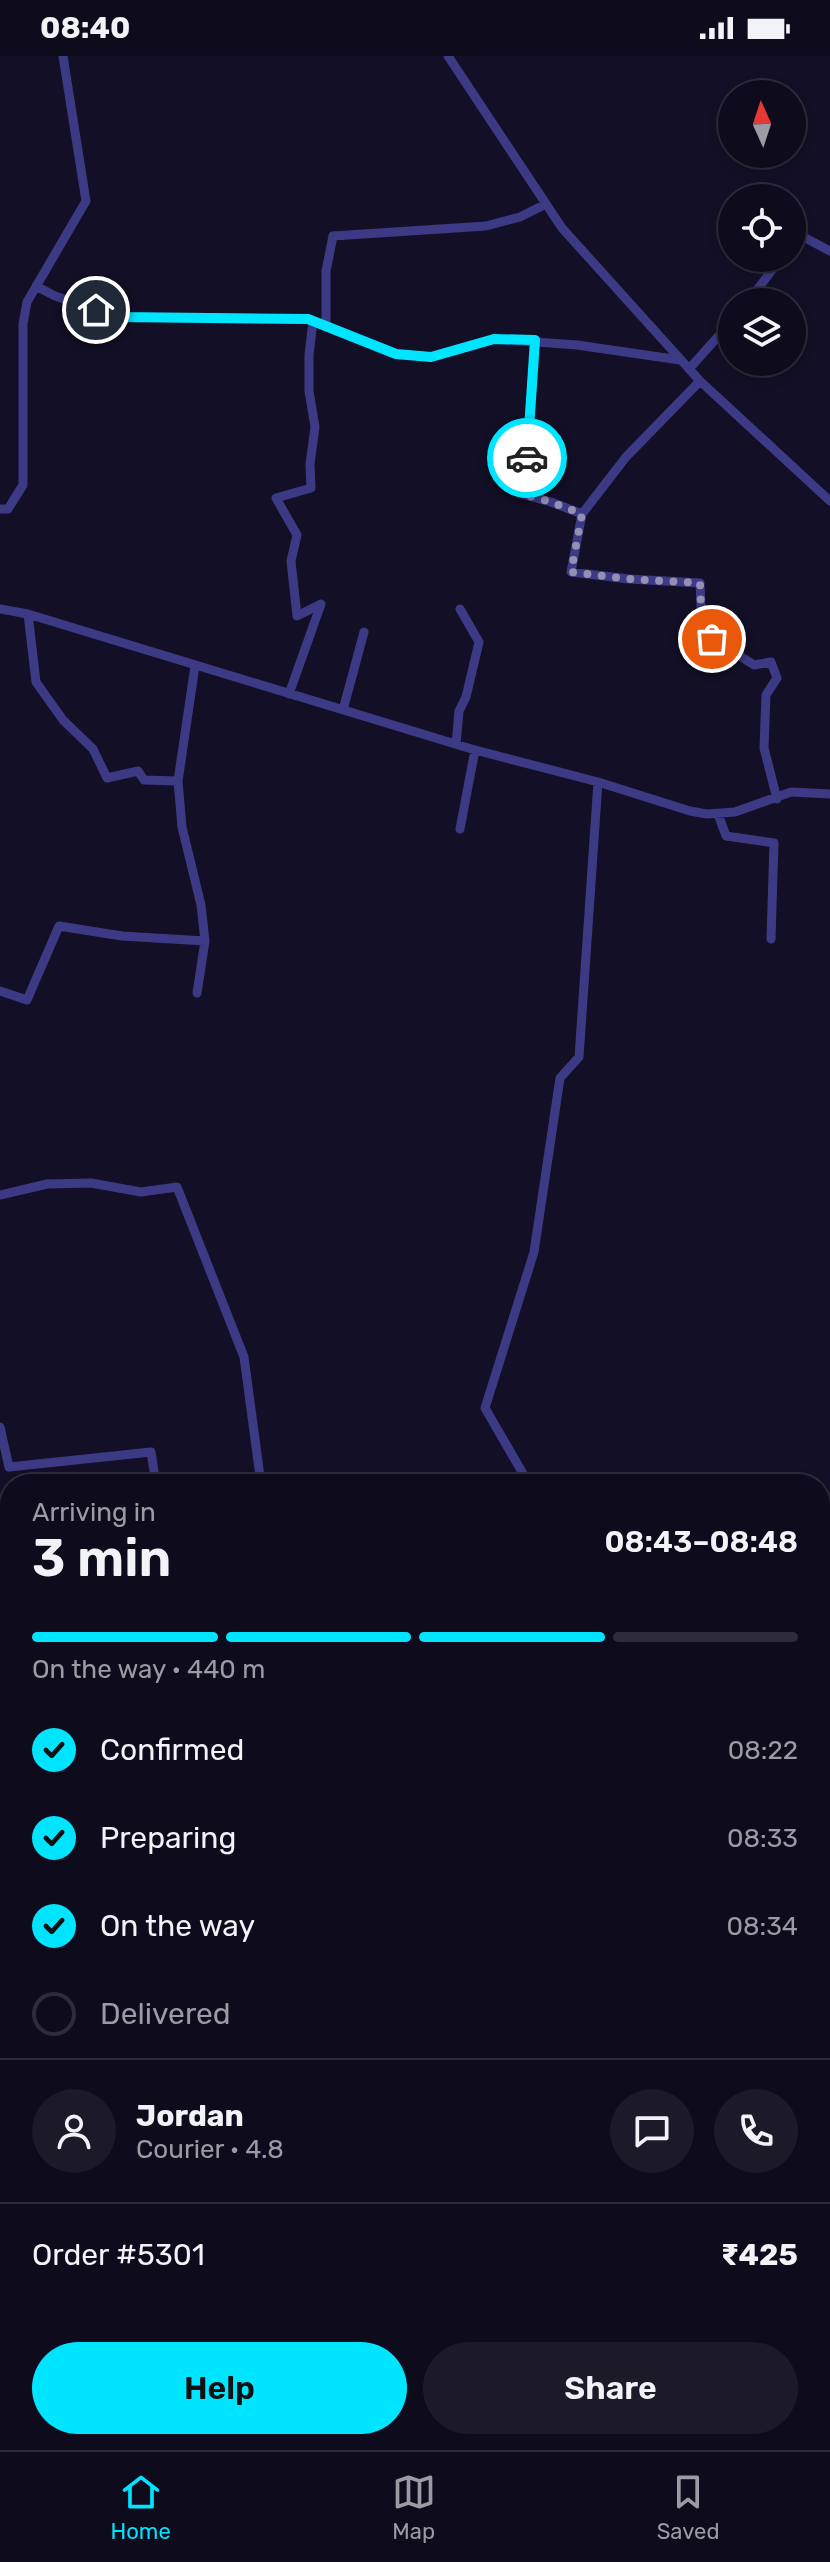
<!DOCTYPE html>
<meta charset="utf-8">
<style>
:root{--surface:#0e0b1c;--page:#1c1929;--text:#f1f3f6;--muted:#9b9ba3;--line:#2e2b3b;--accent:#00e5ff}
body{margin:0;font-family:Rubik,sans-serif;background:var(--page);color:var(--text);height:100vh;display:flex;flex-direction:column;font-size:30px;white-space:nowrap}
*{box-sizing:border-box;margin:0}
p{font-size:26px;color:var(--muted)}
.icon{flex:none;width:44px;height:44px;fill:none;stroke:currentColor;stroke-width:2;stroke-linecap:round;stroke-linejoin:round}
.map{position:relative;flex:1;overflow:hidden}
.details{position:absolute;left:0px;top:1418px;width:830px;height:976px;display:flex;flex-direction:column;background:var(--surface);border-radius:32px 32px 0 0;box-shadow:0 4px 12px #0003,0 0 0 2px var(--line)}
.details>*{flex:none}
.needle{width:52px;rotate:357deg}
.fabs{position:absolute;left:718px;top:24px;display:grid;gap:16px}
.fabs a{display:grid;place-items:center;width:88px;height:88px;border-radius:50%;background:var(--surface);box-shadow:0 4px 12px #0003,0 0 0 2px var(--line);font-size:40px}
.pin{position:absolute;display:grid;place-items:center;width:68px;height:68px;color:#fff;margin:-34px;border:4px solid #fff;border-radius:50%;box-shadow:0 2px 8px #0007}
.courier{position:absolute;display:grid;place-items:center;width:80px;height:80px;margin:-40px;border:6px solid #00e5ff;border-radius:50%;background:#fff;color:#222;box-shadow:0 2px 10px #0007}
.head em{font-style:normal;font-weight:600}
.head div{display:flex;flex-direction:column-reverse}
.head{display:flex;align-items:center;justify-content:space-between;height:136px;padding:0 32px}
h1{font-size:52px;font-weight:600;line-height:60px}
.bar{display:grid;grid-template-columns:repeat(4,1fr);gap:12px 8px;align-content:center;height:96px;padding:0 32px}
.bar i{height:10px;border-radius:6px;background:var(--line)}
.bar .on{background:var(--accent)}
.bar p{grid-column:span 4}
.line{display:flex;align-items:center;gap:20px;padding:0 32px;border-top:2px solid var(--line)}
.line div{flex:1}
.round{display:grid;place-items:center;flex:none;width:84px;height:84px;border-radius:42px;background:var(--page)}
ol{padding:0 32px;list-style:none}
li{display:flex;align-items:center;gap:24px;height:88px}
li p{margin-inline-start:auto}
li .icon{padding:8px;border-radius:50%;background:var(--accent);color:#111;stroke-width:4}
li:last-child{color:var(--muted)}
li i{width:44px;height:44px;border:4px solid var(--line);border-radius:50%}
.primary-button{display:flex;gap:16px;margin-top:auto;padding:16px 32px}
.primary-button a{flex:1;height:92px;border-radius:48px;background:var(--accent);color:#111;font-size:32px;font-weight:600;line-height:92px;text-align:center}
.primary-button a+a{background:var(--page);color:var(--text)}
.status{display:flex;justify-content:space-between;align-items:center;height:56px;padding:0 40px;background:var(--surface);direction:ltr}
.status svg{height:22px;fill:currentColor}
.tab-bar{display:flex;justify-content:space-around;align-items:center;height:112px;border-top:2px solid var(--line);background:var(--surface);font-size:22px;color:var(--muted)}
.tab-bar a{display:grid;justify-items:center;gap:4px}
.tab-bar .on{color:var(--accent)}
.map>svg:first-child{display:block}
.water{fill:#0c2248}
.lines{fill:none;stroke-linecap:round;stroke-linejoin:round}
.street{stroke:#3d3a85;stroke-width:9}
.secondary{stroke:#6f6bff;stroke-width:12}
.done{stroke:#948fb3;stroke-width:8;stroke-dasharray:0 14.4}
.route{stroke:#00e5ff;stroke-width:10}
</style>
<div class="status"><b>08:40</b><svg viewBox="0 0 49 12"><path d="M0 12V9h3v3zM5 12V6h3v6zM10 12V3h3v9zM15 12V0h3v12zM26 1h20v11H26zM47 4h2v5h-2z"/></svg></div>
<div class="map">
<svg width="830" height="2394" viewBox="0 0 830 2394">
<rect width="100%" height="100%" fill="#130f26"/>
<path class="water" d="M 820,2159 L 830,2195 L 830,2265 L 820,2274 Z"/>
<g class="lines">
<path class="street" d="M 448,0 L 562,172 L 700,325 L 830,445
M 792,187 L 798,178 L 830,195
M 36,230 L 55,240 L 117,261 L 308,263 L 396,298 L 431,301 L 494,283 L 577,289 L 680,304
M 748,246 L 781,202
M 326,271 L 326,215 L 333,180 L 486,170 L 520,161 L 546,148
M 535,284 L 525,439 L 551,446 L 582,458
M 689,313 L 732,265
M 700,325 L 626,401 L 582,458 L 571,516 L 629,523 L 700,527 L 702,576 L 754,609 L 771,606 L 777,622 L 766,639 L 764,692 L 777,743
M 0,453 L 8,453 L 23,429 L 23,268 L 27,246 L 86,145 L 63,0
M 0,553 L 28,558 L 475,694 L 598,726 L 690,755 L 707,758 L 735,756 L 791,736 L 830,738
M 28,558 L 36,626 L 63,664 L 93,693 L 107,722 L 138,715 L 144,724 L 178,725 L 182,771 L 201,849 L 205,885 L 197,937
M 289,638 L 321,548 L 297,560 L 291,505 L 297,479 L 276,442 L 311,432 L 310,408 L 315,371 L 309,335 L 309,299 L 313,265
M 343,654 L 364,576
M 456,688 L 459,655 L 466,641 L 479,586 L 460,553
M 178,725 L 195,610
M 718,758 L 726,780 L 774,787 L 771,883
M 460,773 L 475,694
M 0,935 L 27,944 L 59,870 L 122,880 L 205,885
M 0,1139 L 47,1128 L 91,1127 L 141,1136 L 177,1131 L 244,1301 L 261,1428
M 0,1371 L 9,1411 L 151,1396 L 156,1428
M 529,1428 L 485,1352 L 534,1196 L 560,1022 L 579,1001 L 598,726
M 0,1622 L 10,1644
M 820,2029 L 830,2030
M 0,2077 L 10,2079
M 0,2179 L 10,2177
M 0,2258 L 10,2258
M 0,2285 L 10,2289"/>
<path class="secondary" d="M 820,1686 L 830,1684
M 103,2384 L 106,2394"/>
</g>
<g class="lines">
<path class="done" d="M 527,402 L 525,439 L 551,446 L 582,458 L 571,516 L 629,523 L 700,527 L 702,576 L 712,583"/>
<path class="route" d="M 96,254 L 117,261 L 308,263 L 396,298 L 431,301 L 494,283 L 535,284 L 527,402"/>
</g>
</svg>
<div class="fabs">
<a><svg class="needle" viewBox="-14 -14 28 28"><path d="M0-13l5 13h-10z" fill="#e53935"/><path d="M0 13l5-13h-10z" fill="#9b9ba3"/></svg></a>
<a><svg class="icon" aria-label="locate" viewBox="0 0 24 24"><circle cx="12" cy="12" r="6"/><path d="M12 2v4M12 18v4M2 12h4M18 12h4"/></svg></a>
<a><svg class="icon" aria-label="layers" viewBox="0 0 24 24"><path d="M12 4l9 5-9 5-9-5zM3 14l9 5 9-5"/></svg></a>
</div>
<div class="pin" style="left:712px;top:583px;background:#ea580c"><svg class="icon" aria-label="bag" viewBox="0 0 24 24"><path d="M5 8h14l-1 12H6zM9 8a3 3 0 0 1 6 0"/></svg></div>
<div class="pin" style="left:96px;top:254px;background:#1f2937"><svg class="icon" aria-label="home" viewBox="0 0 24 24"><path d="M3 11l9-7 9 7M6 9v11h12V9"/></svg></div>
<div class="courier" style="left:527px;top:402px"><svg class="icon" aria-label="car" viewBox="0 0 24 24"><path d="M5 17H2v-5l4-1 3-4h7l3 4 3 1v5h-3M9 17h6M6 11h13"/><circle cx="7" cy="17" r="2"/><circle cx="17" cy="17" r="2"/></svg></div>
<section class="details">
<div class="head"><div><h1>3 min</h1><p>Arriving in</p></div><em>08:43–08:48</em></div>
<div class="bar"><i class="on"></i><i class="on"></i><i class="on"></i><i></i><p>On the way · 440 m</p></div>
<ol>
<li><svg class="icon" aria-label="check" viewBox="0 0 24 24"><path d="M5 12l5 5 9-10"/></svg>Confirmed<p>08:22</p></li>
<li><svg class="icon" aria-label="check" viewBox="0 0 24 24"><path d="M5 12l5 5 9-10"/></svg>Preparing<p>08:33</p></li>
<li><svg class="icon" aria-label="check" viewBox="0 0 24 24"><path d="M5 12l5 5 9-10"/></svg>On the way<p>08:34</p></li>
<li><i></i>Delivered</li>
</ol>
<div class="line" style="height:144px"><a class="round"><svg class="icon" aria-label="person" viewBox="0 0 24 24"><circle cx="12" cy="8" r="4"/><path d="M4 21q1-7 8-7t8 7"/></svg></a><div><b>Jordan</b><p>Courier · 4.8</p></div><a class="round"><svg class="icon" aria-label="chat" viewBox="0 0 24 24"><path d="M4 5h16v11H9l-5 4z"/></svg></a><a class="round"><svg class="icon" aria-label="phone" viewBox="0 0 24 24"><path d="M5 4h4l2 5-3 2q2 4 5 5l2-3 5 2v4C11 20 4 13 5 4z"/></svg></a></div>
<div class="line" style="height:104px"><div>Order #5301</div><b>₹425</b></div>
<div class="primary-button"><a>Help</a><a>Share</a></div>
</section>
</div>
<nav class="tab-bar">
<a class="on"><svg class="icon" aria-label="home" viewBox="0 0 24 24"><path d="M3 11l9-7 9 7M6 9v11h12V9"/></svg>Home</a>
<a><svg class="icon" aria-label="map" viewBox="0 0 24 24"><path d="M3 6l6-2 6 2 6-2v14l-6 2-6-2-6 2zM9 4v14M15 6v14"/></svg>Map</a>
<a><svg class="icon" aria-label="saved" viewBox="0 0 24 24"><path d="M7 4h10v16l-5-4-5 4z"/></svg>Saved</a>
</nav>
